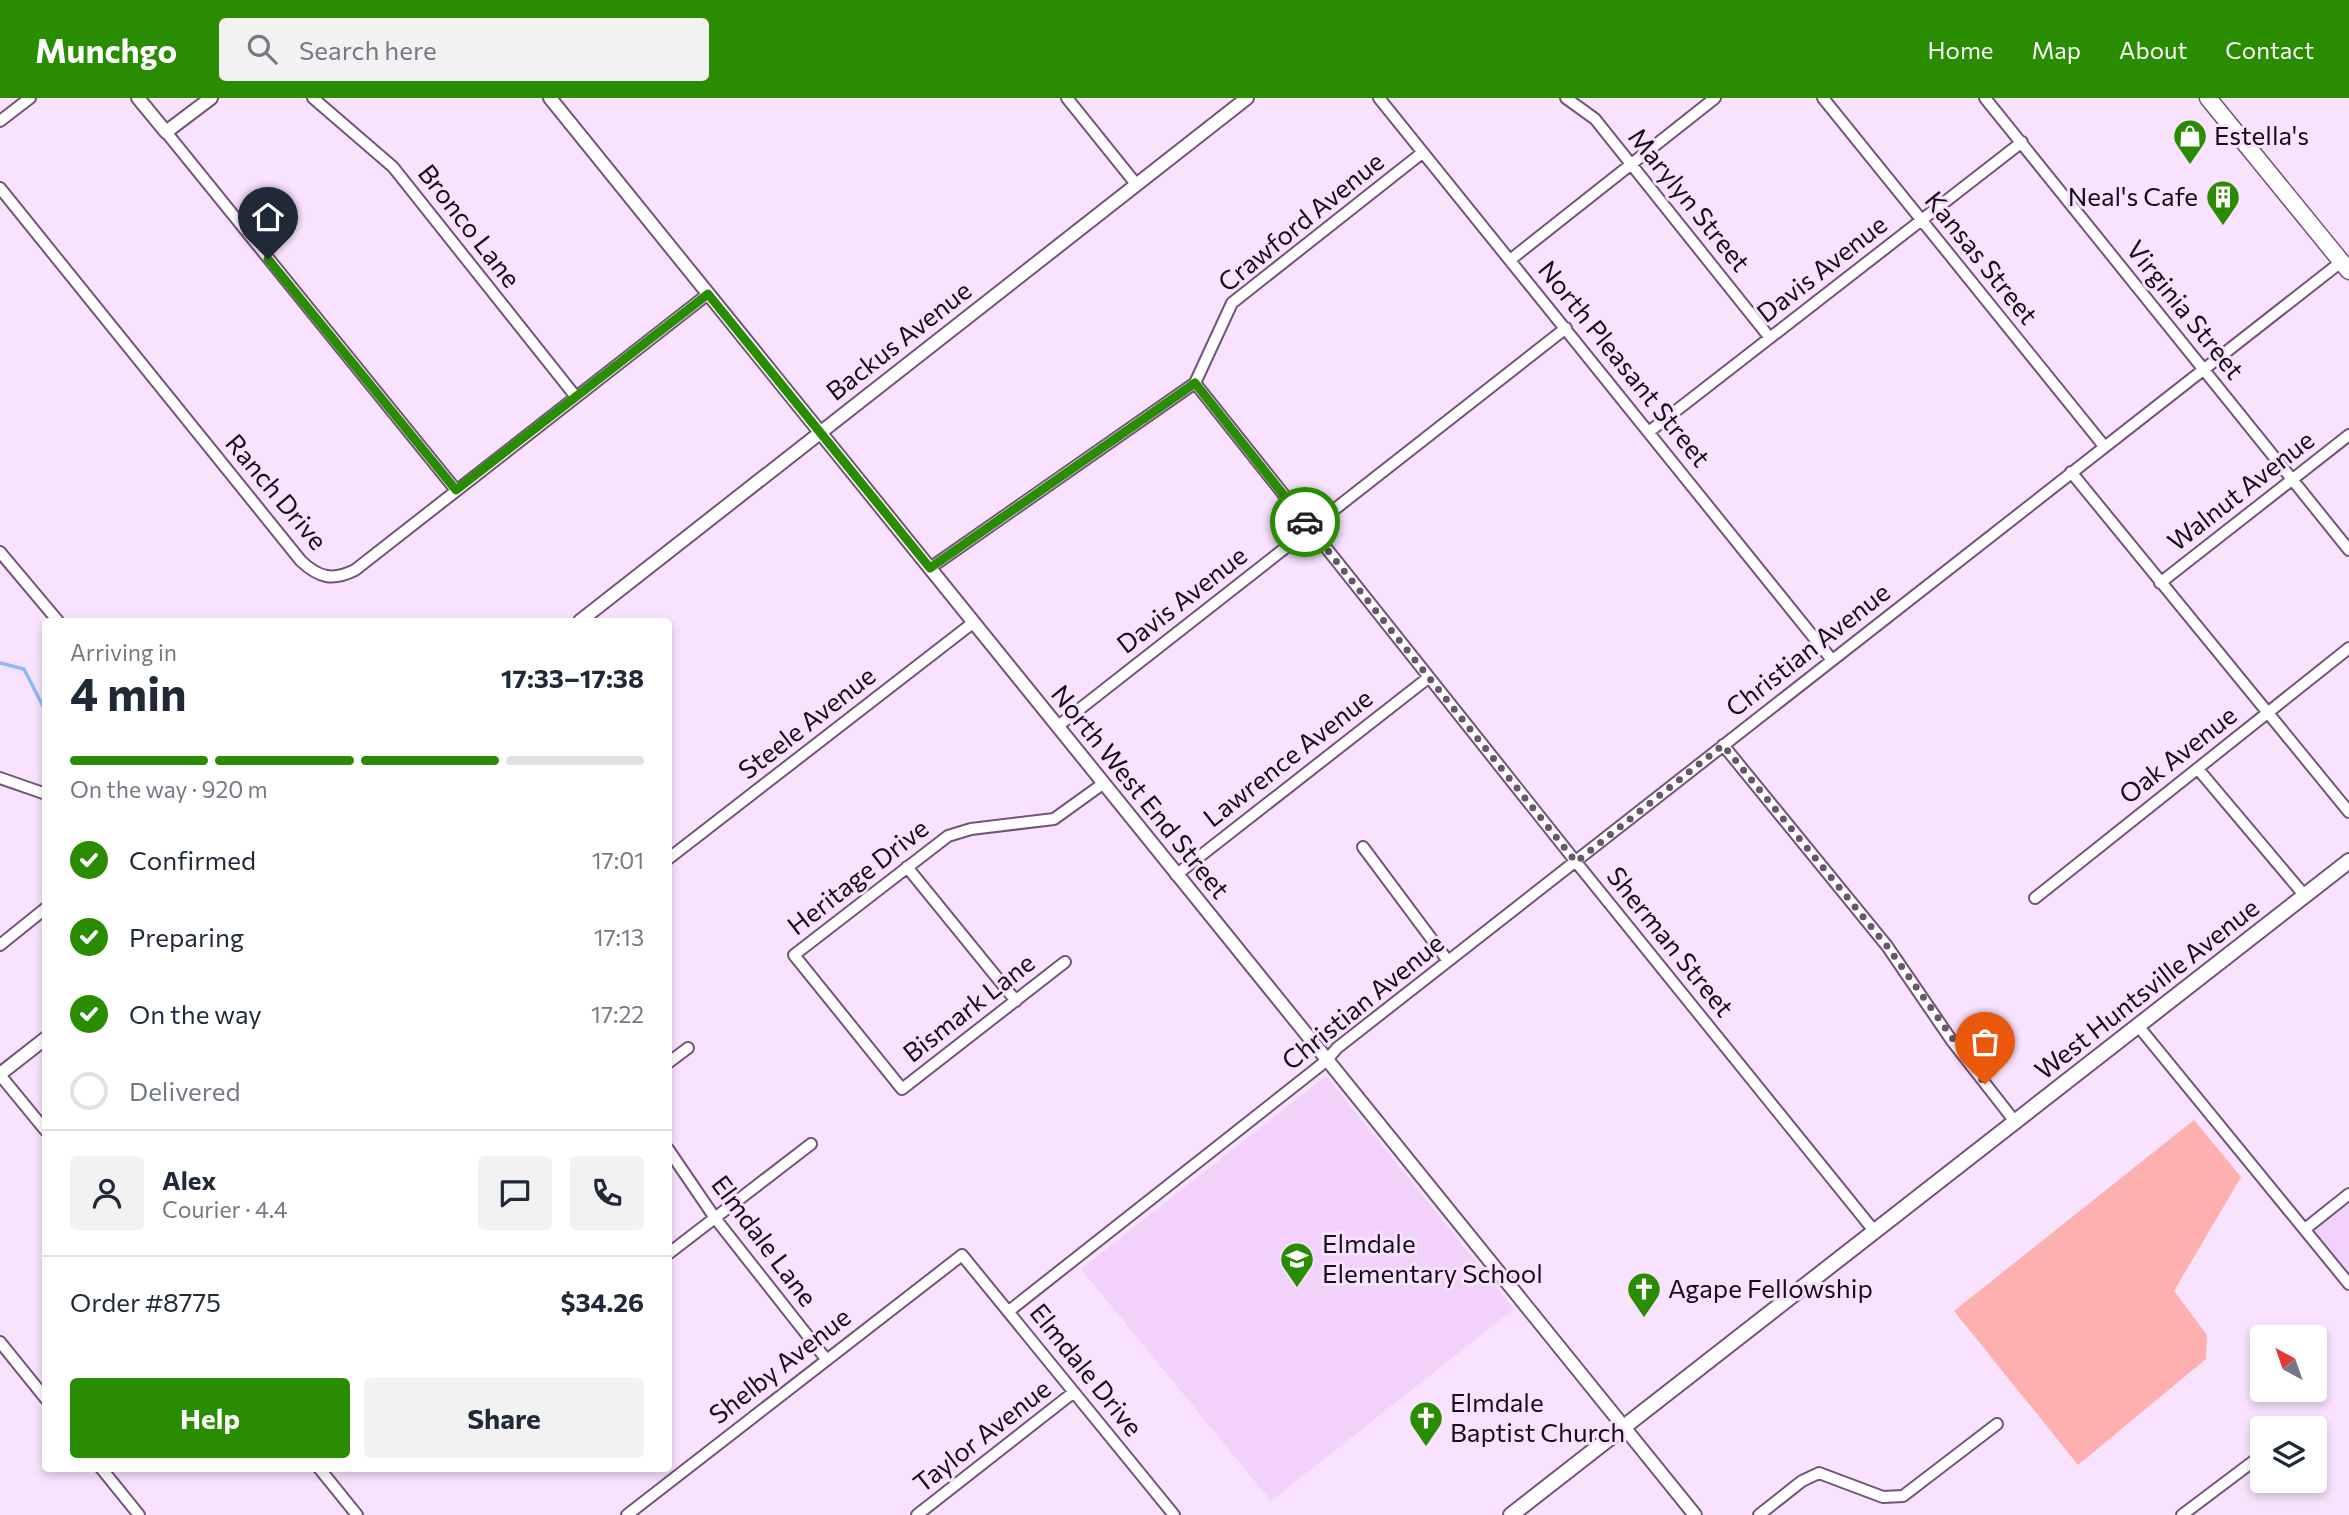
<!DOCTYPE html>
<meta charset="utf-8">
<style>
:root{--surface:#fff;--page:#f2f2f3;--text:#1f2937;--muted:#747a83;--line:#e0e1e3;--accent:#2a8c00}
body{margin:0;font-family:Commissioner,sans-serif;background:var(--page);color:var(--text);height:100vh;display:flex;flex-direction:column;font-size:26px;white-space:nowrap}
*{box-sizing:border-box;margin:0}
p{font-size:23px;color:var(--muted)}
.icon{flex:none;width:38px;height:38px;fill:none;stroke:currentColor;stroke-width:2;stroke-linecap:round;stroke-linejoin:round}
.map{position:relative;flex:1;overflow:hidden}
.drawer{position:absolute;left:42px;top:520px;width:630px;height:854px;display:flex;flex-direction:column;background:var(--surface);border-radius:7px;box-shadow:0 4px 10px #0003}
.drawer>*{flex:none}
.needle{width:46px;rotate:320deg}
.controls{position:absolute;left:2250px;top:1227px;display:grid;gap:14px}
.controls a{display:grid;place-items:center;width:77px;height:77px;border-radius:7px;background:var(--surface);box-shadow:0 4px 10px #0003;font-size:35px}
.pin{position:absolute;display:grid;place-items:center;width:60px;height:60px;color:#fff;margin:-72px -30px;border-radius:50% 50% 50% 0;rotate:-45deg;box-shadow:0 0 7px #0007}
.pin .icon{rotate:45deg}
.courier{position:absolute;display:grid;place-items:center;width:70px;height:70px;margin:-35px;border:5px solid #2a8c00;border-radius:50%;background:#fff;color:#222;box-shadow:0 2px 9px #0007}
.head em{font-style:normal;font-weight:700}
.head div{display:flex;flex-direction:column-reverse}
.head{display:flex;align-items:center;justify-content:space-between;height:119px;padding:0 28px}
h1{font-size:46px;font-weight:700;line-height:52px}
.bar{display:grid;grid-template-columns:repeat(4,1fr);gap:10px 7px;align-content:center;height:84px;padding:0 28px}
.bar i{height:9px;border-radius:5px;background:var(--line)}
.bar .current{background:var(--accent)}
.bar p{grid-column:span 4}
.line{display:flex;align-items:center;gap:18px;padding:0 28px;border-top:2px solid var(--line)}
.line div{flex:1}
.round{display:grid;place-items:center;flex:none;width:74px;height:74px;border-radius:7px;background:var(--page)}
ol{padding:0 28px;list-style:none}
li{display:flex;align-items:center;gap:21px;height:77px}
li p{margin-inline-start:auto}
li .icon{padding:7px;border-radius:50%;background:var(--accent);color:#fff;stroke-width:4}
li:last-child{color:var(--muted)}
li i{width:38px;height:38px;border:4px solid var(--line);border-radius:50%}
.cta{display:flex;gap:14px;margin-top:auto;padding:14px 28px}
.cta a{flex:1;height:80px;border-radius:7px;background:var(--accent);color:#fff;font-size:28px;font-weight:700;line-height:80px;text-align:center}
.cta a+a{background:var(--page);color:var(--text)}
header{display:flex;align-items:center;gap:42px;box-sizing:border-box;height:98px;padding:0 35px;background:var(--accent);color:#fff}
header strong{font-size:33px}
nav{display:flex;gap:38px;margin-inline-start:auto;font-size:24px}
.search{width:490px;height:63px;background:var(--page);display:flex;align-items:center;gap:18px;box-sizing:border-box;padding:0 24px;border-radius:7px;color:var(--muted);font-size:26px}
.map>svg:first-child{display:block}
.built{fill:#f2d1fa}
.green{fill:#feafaf}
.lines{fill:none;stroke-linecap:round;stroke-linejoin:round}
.stream{stroke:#8cb8ff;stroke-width:3.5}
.minor-casing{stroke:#73547b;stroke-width:14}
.tertiary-casing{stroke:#73547b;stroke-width:16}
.secondary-casing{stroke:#73547b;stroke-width:18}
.primary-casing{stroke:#73547b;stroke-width:19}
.minor{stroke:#fff;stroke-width:10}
.tertiary{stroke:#fff;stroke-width:12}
.secondary{stroke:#fff;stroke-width:14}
.primary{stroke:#fff;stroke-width:16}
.done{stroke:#66576a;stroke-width:7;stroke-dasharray:0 12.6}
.route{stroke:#2a8c00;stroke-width:9}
.labels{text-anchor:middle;stroke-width:6;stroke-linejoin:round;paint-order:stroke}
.poi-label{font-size:26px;fill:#180c1b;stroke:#f8e2fd;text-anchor:start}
.street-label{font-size:26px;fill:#180c1b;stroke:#f8e2fd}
</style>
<header>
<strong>Munchgo</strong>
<div class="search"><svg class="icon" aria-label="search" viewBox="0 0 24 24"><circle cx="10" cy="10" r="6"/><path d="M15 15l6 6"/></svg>Search here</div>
<nav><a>Home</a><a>Map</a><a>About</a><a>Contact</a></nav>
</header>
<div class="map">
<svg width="2349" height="1417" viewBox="0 0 2349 1417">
<rect width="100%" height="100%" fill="#f8e2fd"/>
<path class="built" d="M 1326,978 L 1514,1211 L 1271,1403 L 1081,1171 Z
M 2349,1096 L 2349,1186 L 2305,1131 Z"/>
<path class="green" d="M 2194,1022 L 2241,1079 L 2174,1193 L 2207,1237 L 2206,1261 L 2078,1367 L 1954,1213 Z"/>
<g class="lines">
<path class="stream" d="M 0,565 L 24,571 L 46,614"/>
<g class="minor-casing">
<path id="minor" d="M 313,0 L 393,69 L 576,299
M 1067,0 L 1136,86
M 1379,0 L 1832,562
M 1566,0 L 1595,21 L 1770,240
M 1823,0 L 2104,348
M 1985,0 L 2349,452
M 0,23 L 30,0
M 166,34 L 456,392
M 0,90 L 301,463 C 319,480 333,483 355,472 L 708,196
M 1510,162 L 1715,0
M 1195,285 L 1576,764 L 1875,1134
M 1650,333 L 2022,44
M 2071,374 L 2349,714
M 0,454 L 58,523
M 930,470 L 1195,285 L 1232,205 L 1422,55
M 2160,485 L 2349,337
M 1058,628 L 1566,230
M 1723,647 L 1887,848 L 1952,943 L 2016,1025
M 2198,671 L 2305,798
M 0,680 L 46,696
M 1363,749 L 1448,863
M 668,761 L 974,524
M 907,769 L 1016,903
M 1176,777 L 1428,580
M 2035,800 L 2349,550
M 0,847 L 46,810
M 1065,864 L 902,991 L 794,857 L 948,738 L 971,731 L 1054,721 L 1104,685
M 2139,929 L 2349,1186
M 668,965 L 688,950
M 0,977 L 46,1033
M 668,1051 L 715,1120 L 826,1261
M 2305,1131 L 2349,1096
M 668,1156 L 811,1046
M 1009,1213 L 1326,963 L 1337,950 L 2341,164
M 0,1244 L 46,1301
M 101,1370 L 139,1417
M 319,1370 L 357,1417
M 627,1417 L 962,1157 L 1174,1417
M 917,1417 L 1074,1294
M 1759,1417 L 1802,1383 L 1819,1375 L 1883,1399 L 1903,1398 L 1997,1326
M 2182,1417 L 2263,1356"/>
</g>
<g class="tertiary-casing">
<path id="tertiary" d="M 138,0 L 166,34 L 211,0
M 550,0 L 1695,1417
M 580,523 L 1247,0
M 0,976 L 46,940"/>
</g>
<g class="secondary-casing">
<path id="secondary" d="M 1511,1417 L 2349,763"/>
</g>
<g class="primary-casing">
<path id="primary" d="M 2208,0 L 2349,173"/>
</g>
<use href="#minor" class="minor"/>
<use href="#tertiary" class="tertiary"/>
<use href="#secondary" class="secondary"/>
<use href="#primary" class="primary"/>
</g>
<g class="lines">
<path class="done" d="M 1305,424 L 1576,764 L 1723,647 L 1887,848 L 1985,986"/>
<path class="route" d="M 268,161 L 456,392 L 708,196 L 930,470 L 1195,285 L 1305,424"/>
</g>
<defs>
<g id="shop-pin" transform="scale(1.75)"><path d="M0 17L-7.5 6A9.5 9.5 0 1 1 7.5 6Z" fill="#2a8c00" stroke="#f8e2fd"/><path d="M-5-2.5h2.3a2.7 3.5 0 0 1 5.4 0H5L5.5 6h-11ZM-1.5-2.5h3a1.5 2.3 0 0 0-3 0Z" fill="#fff"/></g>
<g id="building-pin" transform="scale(1.75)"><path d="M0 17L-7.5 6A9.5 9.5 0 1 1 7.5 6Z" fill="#2a8c00" stroke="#f8e2fd"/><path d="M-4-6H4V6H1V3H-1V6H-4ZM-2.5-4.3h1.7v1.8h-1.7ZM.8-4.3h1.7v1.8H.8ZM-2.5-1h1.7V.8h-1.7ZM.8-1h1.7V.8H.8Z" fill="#fff"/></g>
<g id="school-pin" transform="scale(1.75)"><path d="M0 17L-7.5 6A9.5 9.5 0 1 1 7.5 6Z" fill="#2a8c00" stroke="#f8e2fd"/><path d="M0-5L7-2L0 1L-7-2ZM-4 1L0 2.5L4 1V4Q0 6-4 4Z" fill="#fff"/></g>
<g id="church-pin" transform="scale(1.75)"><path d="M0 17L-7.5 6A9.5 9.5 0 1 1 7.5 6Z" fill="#2a8c00" stroke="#f8e2fd"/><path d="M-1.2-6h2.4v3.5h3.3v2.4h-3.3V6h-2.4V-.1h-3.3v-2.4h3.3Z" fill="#fff"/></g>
</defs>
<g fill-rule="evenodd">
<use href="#shop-pin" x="2190" y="38"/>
<use href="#building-pin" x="2223" y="99"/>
<use href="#school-pin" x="1297" y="1161"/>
<use href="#church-pin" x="1644" y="1191"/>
<use href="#church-pin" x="1426" y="1320"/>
</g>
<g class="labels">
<g class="poi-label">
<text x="2214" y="47">Estella's</text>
<text x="2198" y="108" text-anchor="end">Neal's Cafe</text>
<text x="1322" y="1155">Elmdale<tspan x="1322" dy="30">Elementary School</tspan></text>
<text x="1668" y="1200">Agape Fellowship</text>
<text x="1450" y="1314">Elmdale<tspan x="1450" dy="30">Baptist Church</tspan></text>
</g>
<g class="street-label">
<text transform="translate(1689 102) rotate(51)" y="9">Marylyn Street</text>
<text transform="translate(1301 124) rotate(-39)" y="9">Crawford Avenue</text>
<text transform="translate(469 128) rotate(52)" y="9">Bronco Lane</text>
<text transform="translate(1981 160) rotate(51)" y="9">Kansas Street</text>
<text transform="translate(1822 171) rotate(-38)" y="9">Davis Avenue</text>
<text transform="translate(2185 212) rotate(51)" y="9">Virginia Street</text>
<text transform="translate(899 243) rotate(-38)" y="9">Backus Avenue</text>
<text transform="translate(1624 266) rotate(51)" y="9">North Pleasant Street</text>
<text transform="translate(2241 393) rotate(-38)" y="9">Walnut Avenue</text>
<text transform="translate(276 394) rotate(50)" y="9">Ranch Drive</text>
<text transform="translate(1182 502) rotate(-38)" y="9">Davis Avenue</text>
<text transform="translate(1808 552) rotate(-38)" y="9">Christian Avenue</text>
<text transform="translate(807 625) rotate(-38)" y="9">Steele Avenue</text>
<text transform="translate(2178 657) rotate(-38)" y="9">Oak Avenue</text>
<text transform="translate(1288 660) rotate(-38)" y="9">Lawrence Avenue</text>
<text transform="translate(1140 694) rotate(51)" y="9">North West End Street</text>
<text transform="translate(858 779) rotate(-38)" y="9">Heritage Drive</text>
<text transform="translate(1670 844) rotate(51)" y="9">Sherman Street</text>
<text transform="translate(2147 891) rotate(-38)" y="9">West Huntsville Avenue</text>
<text transform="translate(1363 904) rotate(-39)" y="9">Christian Avenue</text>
<text transform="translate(969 910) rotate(-38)" y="9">Bismark Lane</text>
<text transform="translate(764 1143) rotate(53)" y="9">Elmdale Lane</text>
<text transform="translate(780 1268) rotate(-38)" y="9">Shelby Avenue</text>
<text transform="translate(1086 1272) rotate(51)" y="9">Elmdale Drive</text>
<text transform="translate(982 1338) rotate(-38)" y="9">Taylor Avenue</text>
</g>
</g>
</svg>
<div class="controls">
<a><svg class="needle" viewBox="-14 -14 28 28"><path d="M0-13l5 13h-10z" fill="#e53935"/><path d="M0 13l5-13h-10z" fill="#747a83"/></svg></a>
<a><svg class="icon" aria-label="layers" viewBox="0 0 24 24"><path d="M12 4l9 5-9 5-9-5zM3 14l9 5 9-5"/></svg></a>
</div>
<div class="pin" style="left:1985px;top:986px;background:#ea580c"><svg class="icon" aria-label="bag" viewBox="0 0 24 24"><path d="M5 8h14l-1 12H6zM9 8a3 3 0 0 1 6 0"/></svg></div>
<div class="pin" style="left:268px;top:161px;background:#1f2937"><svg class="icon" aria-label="home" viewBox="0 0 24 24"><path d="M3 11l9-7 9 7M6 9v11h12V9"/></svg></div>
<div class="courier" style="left:1305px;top:424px"><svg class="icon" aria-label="car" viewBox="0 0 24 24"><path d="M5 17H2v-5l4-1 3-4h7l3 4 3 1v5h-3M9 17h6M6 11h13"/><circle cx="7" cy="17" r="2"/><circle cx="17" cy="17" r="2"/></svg></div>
<section class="drawer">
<div class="head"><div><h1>4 min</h1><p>Arriving in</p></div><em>17:33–17:38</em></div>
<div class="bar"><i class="current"></i><i class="current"></i><i class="current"></i><i></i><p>On the way · 920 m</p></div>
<ol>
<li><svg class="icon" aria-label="check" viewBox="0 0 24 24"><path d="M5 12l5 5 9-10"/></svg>Confirmed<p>17:01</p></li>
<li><svg class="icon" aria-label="check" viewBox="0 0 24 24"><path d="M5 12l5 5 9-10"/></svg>Preparing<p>17:13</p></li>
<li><svg class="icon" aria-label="check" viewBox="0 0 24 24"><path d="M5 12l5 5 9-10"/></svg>On the way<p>17:22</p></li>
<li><i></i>Delivered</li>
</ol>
<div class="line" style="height:126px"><a class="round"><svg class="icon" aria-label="person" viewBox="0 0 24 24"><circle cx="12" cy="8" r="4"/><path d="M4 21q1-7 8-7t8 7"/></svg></a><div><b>Alex</b><p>Courier · 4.4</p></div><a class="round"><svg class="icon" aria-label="chat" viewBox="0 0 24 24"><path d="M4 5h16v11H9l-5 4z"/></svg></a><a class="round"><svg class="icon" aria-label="phone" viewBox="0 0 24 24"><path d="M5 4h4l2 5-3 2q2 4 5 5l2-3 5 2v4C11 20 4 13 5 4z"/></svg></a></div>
<div class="line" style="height:91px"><div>Order #8775</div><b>$34.26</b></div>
<div class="cta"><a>Help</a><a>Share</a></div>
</section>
</div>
